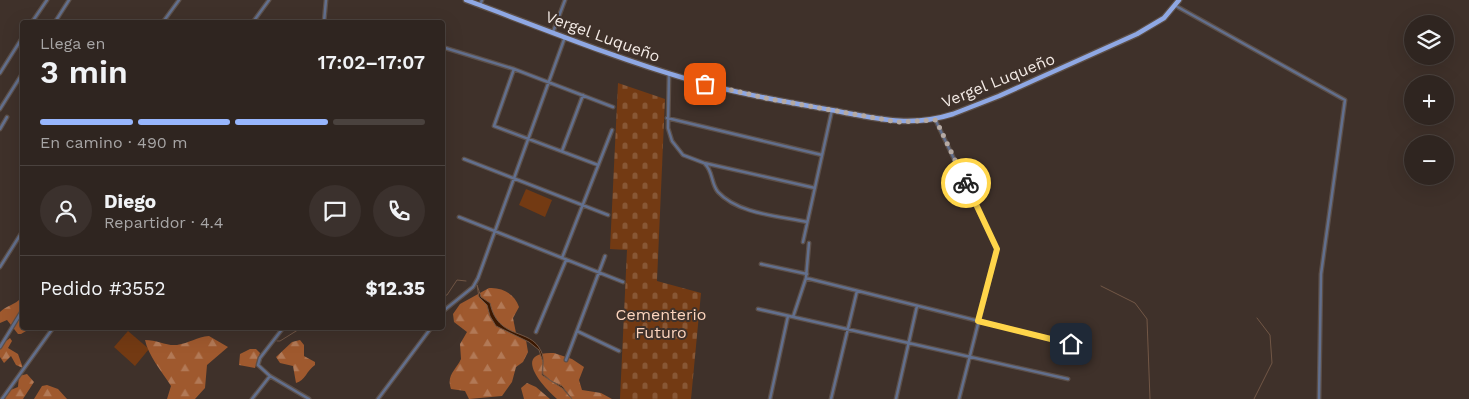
<!DOCTYPE html>
<html lang="es">
<meta charset="utf-8">
<style>
:root{--surface:#2f2520;--page:#3b312d;--text:#f1f3f6;--muted:#a7a5a5;--line:#4a423e;--accent:#97b6fd}
body{margin:0;font-family:"Work Sans",sans-serif;background:var(--page);color:var(--text);height:100vh;display:flex;flex-direction:column;font-size:19px;white-space:nowrap}
*{box-sizing:border-box;margin:0}
p{font-size:16px;color:var(--muted)}
.icon{flex:none;width:28px;height:28px;fill:none;stroke:currentColor;stroke-width:2;stroke-linecap:round;stroke-linejoin:round}
.map{position:relative;flex:1;overflow:hidden}
.drawer{position:absolute;left:20px;top:20px;width:425px;height:310px;display:flex;flex-direction:column;background:var(--surface);border-radius:5px;box-shadow:0 5px 20px #0002,0 0 0 1px var(--line)}
.drawer>*{flex:none}
.buttons{position:absolute;left:1404px;top:15px;display:grid;gap:10px}
.buttons a{display:grid;place-items:center;width:50px;height:50px;border-radius:50%;background:var(--surface);box-shadow:0 5px 20px #0002,0 0 0 1px var(--line);font-size:25px}
.pin{position:absolute;display:grid;place-items:center;width:42px;height:42px;color:#fff;margin:-21px;border-radius:10px;box-shadow:0 2px 8px #0006}
.courier{position:absolute;display:grid;place-items:center;width:50px;height:50px;margin:-25px;border:4px solid #ffd54a;border-radius:50%;background:#fff;color:#222;box-shadow:0 1px 6px #0007}
.summary em{font-style:normal;font-weight:600}
.summary div{display:flex;flex-direction:column-reverse}
.summary{display:flex;align-items:center;justify-content:space-between;height:85px;padding:0 20px}
h1{font-size:32px;font-weight:600;line-height:38px}
.bar{display:grid;grid-template-columns:repeat(4,1fr);gap:8px 5px;align-content:center;height:60px;padding:0 20px}
.bar i{height:6px;border-radius:4px;background:var(--line)}
.bar .current{background:var(--accent)}
.bar p{grid-column:span 4}
.line{display:flex;align-items:center;gap:12px;padding:0 20px;border-top:1px solid var(--line)}
.line div{flex:1}
.round{display:grid;place-items:center;flex:none;width:52px;height:52px;border-radius:26px;background:var(--page)}
.map>svg:first-child{display:block}
.green{fill:#733a13}
.forest{fill:url(#forest-firs)}
.cemetery{fill:url(#cemetery-stones)}
.water{fill:#3b1801;stroke:#725746}
.lines{fill:none;stroke-linecap:round;stroke-linejoin:round}
.stream{stroke:#725746;stroke-width:1}
.street-casing{stroke:#5c4f48;stroke-width:5}
.primary-casing{stroke:#5c4f48;stroke-width:7}
.street{stroke:#626f8d;stroke-width:2.5}
.primary{stroke:#8fa8e4;stroke-width:4.5}
.done{stroke:#b5aaa4;stroke-width:5;stroke-dasharray:0 9}
.route{stroke:#ffd54a;stroke-width:6}
.labels{text-anchor:middle;stroke-width:4;stroke-linejoin:round;paint-order:stroke}
.street-label{font-size:16px;fill:#f4ebe6;stroke:#3f312a}
.park-label{font-size:16px;fill:#fcd4bd;stroke:#3f312a}
</style>
<div class="map">
<svg width="1469" height="399" viewBox="0 0 1469 399">
<defs>
<pattern id="forest-firs" width="22" height="20" patternUnits="userSpaceOnUse" patternTransform="scale(1.25)"><rect width="22" height="20" fill="#9f592e"/><path d="M5 1l3.5 6h-7zM16 11l3.5 6h-7z" fill="#b27956"/></pattern>
<pattern id="cemetery-stones" width="16" height="16" patternUnits="userSpaceOnUse" patternTransform="scale(1.25)"><rect width="16" height="16" fill="#733a13"/><path d="M2 7V4a2 2 0 0 1 4 0v3zM10 15v-3a2 2 0 0 1 4 0v3z" fill="#885735"/></pattern>
</defs>
<rect width="100%" height="100%" fill="#3f312a"/>
<path class="green" d="M 526,189 L 552,200 L 545,217 L 519,205 Z
M 128,331 L 149,349 L 135,366 L 114,347 Z"/>
<path class="forest" d="M 489,288 C 502,287 515,294 519,307 L 513,318 L 516,333 L 526,340 L 528,352 L 523,362 L 516,367 L 512,382 L 502,396 L 469,399 L 465,391 L 451,389 C 446,375 456,370 461,359 L 460,344 L 467,332 L 454,322 L 453,314 L 460,304 Z
M 22,297 L 22,328 L 31,328 L 21,334 L 18,334 L 7,320 L 0,323 L 0,312 C 7,305 14,306 22,297 Z
M 209,336 L 228,347 L 207,365 L 205,388 L 195,399 L 167,399 L 171,386 C 162,372 148,355 145,340 C 157,340 166,346 177,345 C 189,343 197,337 209,336 Z
M 10,338 L 12,341 L 8,348 L 18,354 L 23,368 L 16,365 L 11,356 L 4,363 L 0,357 L 0,346 Z
M 300,340 L 304,345 L 304,356 L 315,362 L 315,365 C 307,370 305,381 296,383 L 293,366 L 280,363 L 276,357 L 292,342 Z
M 250,349 L 256,349 L 260,353 L 255,368 L 239,365 L 240,354 Z
M 554,353 L 572,359 L 584,367 L 579,380 L 582,390 L 601,393 L 612,399 L 557,399 C 542,386 511,351 554,353 Z
M 27,374 L 34,382 L 23,399 L 5,399 L 8,391 L 18,387 L 19,376 Z
M 527,383 L 536,387 L 550,399 L 524,399 L 521,388 Z
M 47,385 L 58,389 L 67,399 L 34,399 L 42,386 Z"/>
<path class="cemetery" d="M 618,83 L 665,99 L 657,281 L 701,293 L 691,399 L 620,399 L 627,250 L 610,249 Z"/>
<path class="water" d="M 477,285 L 481,297 L 490,303 C 498,341 530,327 541,351 C 545,359 542,366 543,374 L 551,381 L 562,386 L 572,399 L 562,388 L 542,375 L 543,362 L 539,350 L 529,342 L 496,326 L 490,316 L 487,305 L 479,297 Z"/>
<g class="lines">
<path class="stream" d="M 1101,286 L 1135,303 L 1147,319 L 1150,399
M 442,296 L 447,295 L 457,280 L 466,281
M 277,341 L 280,341 L 301,328
M 1254,399 L 1272,363 L 1270,335 L 1257,318"/>
<g class="street-casing">
<path id="street" d="M 480,5 L 482,0
M 1176,6 L 1345,100 L 1321,274 L 1319,399
M 32,22 L 47,0
M 55,22 L 69,0
M 163,22 L 179,0
M 253,22 L 269,0
M 324,22 L 326,0
M 553,32 L 565,0
M 442,47 L 514,69 L 613,107
M 514,69 L 494,126 L 598,165
M 0,73 L 22,38
M 669,73 L 668,128 L 672,141 L 683,155 L 704,163 L 815,188
M 0,109 L 22,74
M 667,118 L 822,155
M 935,119 L 997,249 L 959,399
M 0,129 L 7,117
M 562,151 L 583,95
M 464,159 L 608,215
M 705,164 C 713,171 711,184 718,192 C 738,214 779,216 807,222
M 459,217 L 623,282
M 803,242 L 832,110
M 562,258 L 612,130
M 761,264 L 807,274
M 0,267 L 22,232
M 806,278 L 1071,344
M 758,309 L 1068,379
M 442,312 L 473,287 L 478,278 L 565,37
M 793,317 L 806,278 L 809,243
M 283,328 L 260,358 L 258,365 L 270,376 L 309,399
M 577,331 L 619,351
M 536,332 L 566,260
M 0,347 L 22,311
M 566,360 L 605,256
M 2,399 L 53,328
M 252,399 L 270,376
M 378,399 L 431,328
M 770,399 L 788,316
M 831,399 L 857,291
M 896,399 L 917,306"/>
</g>
<g class="primary-casing">
<path id="primary" d="M 466,0 C 539,27 612,57 687,79 C 734,93 782,101 831,110 C 875,118 909,128 953,114 L 999,96 L 1137,34 L 1164,18 L 1179,0"/>
</g>
<use href="#street" class="street"/>
<use href="#primary" class="primary"/>
</g>
<g class="lines">
<path class="done" d="M 705,84 L 770,99 L 898,122 L 936,120 L 966,183"/>
<path class="route" d="M 966,183 L 997,249 L 978,321 L 1071,344"/>
</g>
<g class="labels">
<g class="street-label">
<text transform="translate(603 36) rotate(20)" y="6">Vergel Luqueño</text>
<text transform="translate(998 80) rotate(-22)" y="6">Vergel Luqueño</text>
</g>
<g class="park-label">
<text x="661" y="320">Cementerio<tspan x="661" dy="18">Futuro</tspan></text>
</g>
</g>
</svg>
<div class="buttons">
<a><svg class="icon" aria-label="layers" viewBox="0 0 24 24"><path d="M12 4l9 5-9 5-9-5zM3 14l9 5 9-5"/></svg></a>
<a>+</a>
<a>−</a>
</div>
<div class="pin" style="left:705px;top:84px;background:#ea580c"><svg class="icon" aria-label="bag" viewBox="0 0 24 24"><path d="M5 8h14l-1 12H6zM9 8a3 3 0 0 1 6 0"/></svg></div>
<div class="pin" style="left:1071px;top:344px;background:#1f2937"><svg class="icon" aria-label="home" viewBox="0 0 24 24"><path d="M3 11l9-7 9 7M6 9v11h12V9"/></svg></div>
<div class="courier" style="left:966px;top:183px"><svg class="icon" aria-label="bike" viewBox="0 0 24 24"><circle cx="6" cy="16" r="4"/><circle cx="18" cy="16" r="4"/><path d="M6 16l4-8h5l3 8M10 8l3 8H6M13 5h3"/></svg></div>
<section class="drawer">
<div class="summary"><div><h1>3 min</h1><p>Llega en</p></div><em>17:02–17:07</em></div>
<div class="bar"><i class="current"></i><i class="current"></i><i class="current"></i><i></i><p>En camino · 490 m</p></div>
<div class="line" style="height:90px"><a class="round"><svg class="icon" aria-label="person" viewBox="0 0 24 24"><circle cx="12" cy="8" r="4"/><path d="M4 21q1-7 8-7t8 7"/></svg></a><div><b>Diego</b><p>Repartidor · 4.4</p></div><a class="round"><svg class="icon" aria-label="chat" viewBox="0 0 24 24"><path d="M4 5h16v11H9l-5 4z"/></svg></a><a class="round"><svg class="icon" aria-label="phone" viewBox="0 0 24 24"><path d="M5 4h4l2 5-3 2q2 4 5 5l2-3 5 2v4C11 20 4 13 5 4z"/></svg></a></div>
<div class="line" style="height:65px"><div>Pedido #3552</div><b>$12.35</b></div>
</section>
</div>
